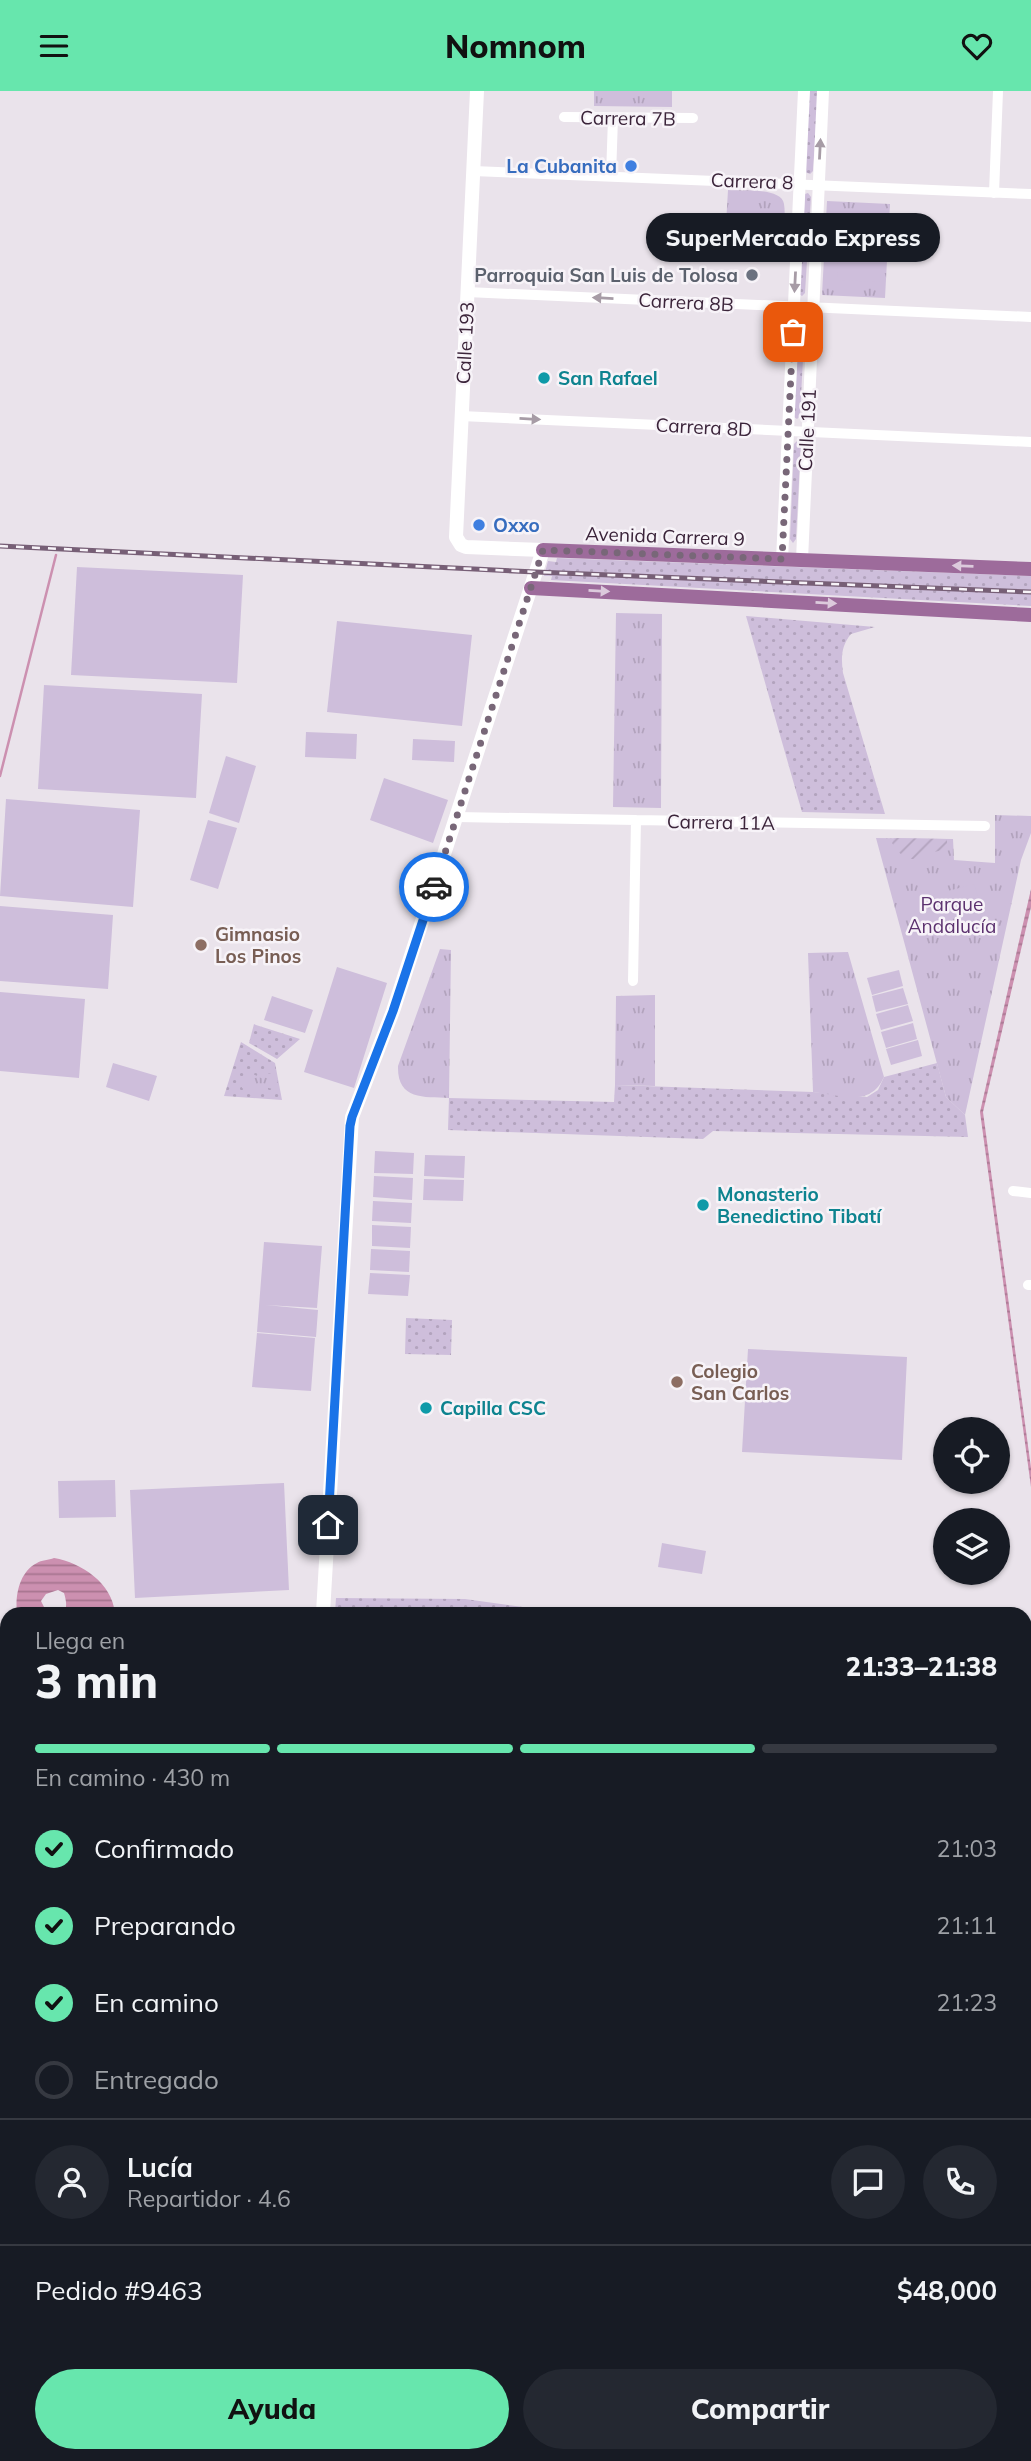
<!DOCTYPE html>
<html lang="es">
<meta charset="utf-8">
<style>
:root{--surface:#171b24;--page:#242831;--text:#f1f3f6;--muted:#9ea1a6;--line:#363941;--accent:#67e6ad}
body{margin:0;font-family:Mulish,sans-serif;background:var(--page);color:var(--text);height:100vh;display:flex;flex-direction:column;font-size:26px;white-space:nowrap}
*{box-sizing:border-box;margin:0}
p{font-size:23px;color:var(--muted)}
.icon{flex:none;width:38px;height:38px;fill:none;stroke:currentColor;stroke-width:2;stroke-linecap:round;stroke-linejoin:round}
.map{position:relative;flex:1;overflow:hidden}
.side{position:absolute;left:0px;top:1516px;width:1032px;height:856px;display:flex;flex-direction:column;background:var(--surface);border-radius:21px 21px 0 0;box-shadow:0 2px 5px #0004}
.side>*{flex:none}
.buttons{position:absolute;left:933px;top:1326px;display:grid;gap:14px}
.buttons a{display:grid;place-items:center;width:77px;height:77px;border-radius:50%;background:var(--surface);box-shadow:0 2px 5px #0004;font-size:35px}
.pin{position:absolute;display:grid;place-items:center;width:60px;height:60px;color:#fff;margin:-30px;border-radius:14px;box-shadow:0 4px 10px #0006}
.courier{position:absolute;display:grid;place-items:center;width:70px;height:70px;margin:-35px;border:5px solid #1a73e8;border-radius:50%;background:#fff;color:#222;box-shadow:0 2px 9px #0007}
.bubble{position:absolute;height:49px;border-radius:24px;background:var(--surface);box-shadow:0 2px 5px #0004;font-size:23px;font-weight:800;line-height:49px;text-align:center}
.overview em{font-style:normal;font-weight:800}
.overview div{display:flex;flex-direction:column-reverse}
.overview{display:flex;align-items:center;justify-content:space-between;height:119px;padding:0 35px}
h1{font-size:46px;font-weight:800;line-height:52px}
.bar{display:grid;grid-template-columns:repeat(4,1fr);gap:10px 7px;align-content:center;height:84px;padding:0 35px}
.bar i{height:9px;border-radius:5px;background:var(--line)}
.bar .current{background:var(--accent)}
.bar p{grid-column:span 4}
.line{display:flex;align-items:center;gap:18px;padding:0 35px;border-top:2px solid var(--line)}
.line div{flex:1}
.round{display:grid;place-items:center;flex:none;width:74px;height:74px;border-radius:37px;background:var(--page)}
ol{padding:0 35px;list-style:none}
li{display:flex;align-items:center;gap:21px;height:77px}
li p{margin-inline-start:auto}
li .icon{padding:7px;border-radius:50%;background:var(--accent);color:#111;stroke-width:4}
li:last-child{color:var(--muted)}
li i{width:38px;height:38px;border:4px solid var(--line);border-radius:50%}
.button{display:flex;gap:14px;margin-top:auto;padding:14px 35px}
.button a{flex:1;height:80px;border-radius:42px;background:var(--accent);color:#111;font-size:28px;font-weight:800;line-height:80px;text-align:center}
.button a+a{background:var(--page);color:var(--text)}
header{display:flex;justify-content:space-between;align-items:center;height:91px;padding:0 35px;background:var(--accent);color:#111;font-size:32px;font-weight:800}
.map>svg:first-child{display:block}
.grass{fill:url(#grass-dots)}
.park{fill:url(#park-tufts)}
.garden{fill:url(#garden-furrows)}
.pitch{fill:#cebedb}
.water{fill:url(#water-rules)}
.lines{fill:none;stroke-linecap:round;stroke-linejoin:round}
.stream{stroke:#cc90b0;stroke-width:2.5}
.minor{stroke:#fff;stroke-width:10}
.tertiary{stroke:#fff;stroke-width:12}
.secondary{stroke:#fff;stroke-width:14}
.primary{stroke:#9d6b9b;stroke-width:14}
.rail-casing{stroke:#775f76;stroke-width:5}
.rail{stroke:#f7f3f8;stroke-width:2.5;stroke-dasharray:8;stroke-linecap:butt}
.oneway{fill:#a79ca6}
.oneway2{fill:#dccadc}
.done{stroke:#786778;stroke-width:7;stroke-dasharray:0 12.6}
.route{stroke:#1a73e8;stroke-width:9}
.shop-dot{fill:#3f7fe0;stroke:#f7f3f8;stroke-width:2.5}
.worship-dot{fill:#6b7280;stroke:#f7f3f8;stroke-width:2.5}
.culture-dot{fill:#0f9aa8;stroke:#f7f3f8;stroke-width:2.5}
.education-dot{fill:#8d6e63;stroke:#f7f3f8;stroke-width:2.5}
.labels{text-anchor:middle;stroke-width:5;stroke-linejoin:round;paint-order:stroke}
.street-label{font-size:19px;fill:#3b243a;stroke:#f7f3f8}
.shop-label{font-size:19px;font-weight:bold;fill:#366cbe;stroke:#f7f3f8;text-anchor:end}
.worship-label{font-size:19px;font-weight:bold;fill:#5b616d;stroke:#f7f3f8;text-anchor:end}
.culture-label{font-size:19px;font-weight:bold;fill:#0d838f;stroke:#f7f3f8;text-anchor:start}
.park-label{font-size:19px;fill:#5c326f;stroke:#f7f3f8}
.education-label{font-size:19px;font-weight:bold;fill:#785e54;stroke:#f7f3f8;text-anchor:start}
</style>
<header><svg class="icon" aria-label="menu" viewBox="0 0 24 24"><path d="M4 6h16M4 12h16M4 18h16"/></svg>Nomnom<svg class="icon" aria-label="heart" viewBox="0 0 24 24"><path d="M12 20l-8-8c-3-5 5-10 8-4 3-6 11-1 8 4z"/></svg></header>
<div class="map">
<svg width="1031" height="2370" viewBox="0 0 1031 2370">
<defs>
<pattern id="grass-dots" width="8" height="8" patternUnits="userSpaceOnUse" patternTransform="scale(1.75)"><rect width="8" height="8" fill="#cebedb"/><path d="M2 2h.1M6 6h.1" fill="none" stroke="#b2a3bd" stroke-width="1.8" stroke-linecap="round"/></pattern>
<pattern id="park-tufts" width="24" height="20" patternUnits="userSpaceOnUse" patternTransform="scale(1.75)"><rect width="24" height="20" fill="#cebedb"/><path d="M3 7l-1-3M5 7V3M7 7l1-3M15 17l-1-3M17 17v-4M19 17l1-3" fill="none" stroke="#b2a3bd"/></pattern>
<pattern id="garden-furrows" width="10" height="10" patternUnits="userSpaceOnUse" patternTransform="scale(1.75)"><rect width="10" height="10" fill="#cebedb"/><path d="M-1 1l2-2M0 10L10 0M9 11l2-2" fill="none" stroke="#b2a3bd"/></pattern>
<pattern id="water-rules" width="6" height="5" patternUnits="userSpaceOnUse" patternTransform="scale(1.75)"><rect width="6" height="5" fill="#cc90b0"/><path d="M0 2.5h6" fill="none" stroke="#a77590"/></pattern>
</defs>
<rect width="100%" height="100%" fill="#eae3eb"/>
<path class="grass" d="M 807,0 L 818,0 L 813,80 L 810,83 L 805,81 Z
M 808,102 L 811,106 L 805,202 L 802,205 L 799,203 L 805,103 Z
M 802,225 L 805,229 L 800,325 L 797,328 L 794,326 L 799,229 Z
M 798,349 L 801,353 L 796,448 L 793,452 L 790,448 L 794,353 Z
M 557,467 L 1031,485 L 1031,515 L 551,489 L 552,485 L 544,485 L 548,470 L 556,471 Z
M 746,525 L 875,536 L 851,543 C 841,555 841,567 843,582 L 885,723 L 802,721 Z
M 254,933 L 256,934 L 300,948 L 277,968 L 249,952 Z
M 241,951 L 275,972 L 282,1009 L 224,1005 Z
M 937,972 L 946,1006 L 965,1024 L 968,1046 L 713,1040 L 703,1048 L 448,1039 L 449,1007 L 614,1011 L 615,994 L 813,1001 L 867,1006 L 878,999 L 884,986 Z
M 406,1227 L 452,1229 L 451,1264 L 405,1263 Z
M 336,1507 L 465,1508 L 530,1517 L 667,1518 L 720,1522 L 335,1522 Z
M 1026,1549 L 1031,1549 L 1031,1794 L 1026,1795 Z
M 460,2364 L 910,2364 L 909,2370 L 459,2370 Z"/>
<path class="park" d="M 594,0 L 672,0 L 672,16 L 594,15 Z
M 728,99 C 741,100 782,96 784,113 C 786,125 783,141 782,153 L 725,150 Z
M 827,110 L 890,113 L 885,207 L 822,204 Z
M 616,522 L 662,523 L 661,717 L 613,716 Z
M 995,724 L 1031,725 L 1031,742 L 1021,769 L 965,1024 L 946,1006 L 876,747 L 953,748 L 954,769 L 995,772 Z
M 440,858 L 451,859 L 449,1007 C 423,1006 397,1009 398,975 Z
M 848,861 L 884,986 C 870,1017 842,1004 813,1001 L 808,862 Z
M 655,904 L 655,995 L 615,994 L 616,905 Z
M 272,982 L 278,990 L 273,998 L 260,995 L 256,1001 L 250,1002 L 242,997 L 241,990 L 247,983 L 253,983 L 263,988 L 267,983 Z"/>
<path class="garden" d="M 894,747 L 947,748 L 947,759 C 924,758 912,784 892,752 Z"/>
<path class="pitch" d="M 838,162 L 881,164 L 880,191 L 837,189 Z
M 77,476 L 243,484 L 237,592 L 71,584 Z
M 337,530 L 472,544 L 462,635 L 327,621 Z
M 44,594 L 202,603 L 196,707 L 38,698 Z
M 306,641 L 357,643 L 356,668 L 305,666 Z
M 413,648 L 455,650 L 454,671 L 412,669 Z
M 226,665 L 256,675 L 239,732 L 209,722 Z
M 384,687 L 448,709 L 433,752 L 370,729 Z
M 6,708 L 140,719 L 133,816 L 0,805 Z
M 208,729 L 237,737 L 218,798 L 190,789 Z
M 974,793 L 982,818 L 940,830 L 933,804 Z
M 0,815 L 113,824 L 108,898 L 0,890 Z
M 337,876 L 387,892 L 354,997 L 304,981 Z
M 899,879 L 903,895 L 872,904 L 867,887 Z
M 903,897 L 908,913 L 876,921 L 872,905 Z
M 0,901 L 85,908 L 79,987 L 0,980 Z
M 272,905 L 313,919 L 305,942 L 264,929 Z
M 908,914 L 913,930 L 881,939 L 876,923 Z
M 913,932 L 917,948 L 886,957 L 881,941 Z
M 918,949 L 922,965 L 891,974 L 886,958 Z
M 113,972 L 157,985 L 149,1010 L 106,996 Z
M 375,1060 L 414,1062 L 413,1083 L 374,1082 Z
M 425,1064 L 465,1065 L 464,1087 L 424,1085 Z
M 374,1085 L 413,1087 L 412,1109 L 373,1106 Z
M 424,1088 L 464,1089 L 463,1110 L 423,1109 Z
M 373,1110 L 412,1112 L 411,1132 L 372,1130 Z
M 372,1134 L 411,1136 L 410,1157 L 372,1155 Z
M 264,1151 L 322,1155 L 317,1217 L 266,1214 L 318,1219 L 316,1246 L 257,1241 Z
M 371,1158 L 410,1160 L 409,1181 L 370,1179 Z
M 370,1182 L 410,1184 L 408,1205 L 368,1203 Z
M 257,1242 L 315,1247 L 311,1300 L 252,1296 Z
M 748,1258 L 907,1266 L 902,1369 L 742,1361 Z
M 115,1389 L 116,1426 L 59,1427 L 58,1390 Z
M 284,1392 L 289,1499 L 135,1507 L 130,1399 Z
M 662,1452 L 706,1460 L 702,1483 L 658,1476 Z
M 7,1648 L 7,1753 L 0,1755 L 0,1650 Z"/>
<path class="water" d="M 1031,798 L 1031,816 L 983,1021 L 1031,1377 L 1031,1396 L 980,1021 Z
M 54,1467 C 82,1472 112,1492 115,1522 L 63,1522 C 68,1517 66,1509 64,1502 L 58,1499 L 46,1503 L 41,1510 L 47,1522 L 17,1522 C 15,1505 19,1481 37,1472 C 41,1469 49,1469 54,1467 Z"/>
<g class="lines">
<path class="stream" d="M 0,685 L 56,464
M 892,2370 L 893,2364"/>
<path class="minor" d="M 564,26 L 693,27
M 473,80 L 1031,103
M 611,85 L 613,27
M 994,102 L 998,0
M 467,201 L 1031,226
M 461,325 L 1031,351
M 457,726 L 985,735
M 633,890 L 636,729
M 1013,1100 L 1031,1102
M 1028,1194 L 1031,1194
M 0,2049 L 7,2050
M 1026,2207 L 1031,2209"/>
<path class="tertiary" d="M 782,469 L 804,0
M 802,469 L 823,0"/>
<path class="secondary" d="M 323,1522 L 352,1026 L 393,920 L 543,459 L 466,456 L 461,454 L 456,446 L 477,0
M 251,2370 L 252,2364
M 265,2370 L 266,2364"/>
<path class="primary" d="M 543,459 L 1031,478
M 531,497 L 1031,524"/>
<g class="rail-casing">
<path id="rail" d="M 0,455 L 536,481 L 1031,501"/>
</g>
<use href="#rail" class="rail"/>
</g>
<defs><path id="oneway-solid" d="M-6-.8H1V-3.2L6.5 0L1 3.2V.8H-6Z" transform="scale(1.75)"/></defs>
<g class="oneway">
<use href="#oneway-solid" transform="translate(820 58) rotate(-87)"/>
<use href="#oneway-solid" transform="translate(795 191) rotate(93)"/>
<use href="#oneway-solid" transform="translate(603 207) rotate(-177)"/>
<use href="#oneway-solid" transform="translate(530 328) rotate(3)"/>
</g>
<g class="oneway2">
<use href="#oneway-solid" transform="translate(963 475) rotate(-178)"/>
<use href="#oneway-solid" transform="translate(599 500) rotate(3)"/>
<use href="#oneway-solid" transform="translate(826 512) rotate(3)"/>
</g>
<g class="lines">
<path class="done" d="M 434,796 L 543,459 L 782,468 L 793,241"/>
<path class="route" d="M 328,1434 L 350,1035 L 352,1026 L 393,920 L 434,796"/>
</g>
<g class="shop-dot">
<circle cx="631" cy="75" r="7"/>
<circle cx="479" cy="434" r="7"/>
</g>
<circle class="worship-dot" cx="752" cy="184" r="7"/>
<g class="culture-dot">
<circle cx="544" cy="287" r="7"/>
<circle cx="703" cy="1114" r="7"/>
<circle cx="426" cy="1317" r="7"/>
</g>
<g class="education-dot">
<circle cx="201" cy="854" r="7"/>
<circle cx="677" cy="1291" r="7"/>
</g>
<g class="labels">
<g class="street-label">
<text transform="translate(628 27) rotate(1)" y="7">Carrera 7B</text>
<text transform="translate(752 90) rotate(2)" y="7">Carrera 8</text>
<text transform="translate(686 211) rotate(3)" y="7">Carrera 8B</text>
<text transform="translate(465 252) rotate(-87)" y="7">Calle 193</text>
<text transform="translate(704 336) rotate(3)" y="7">Carrera 8D</text>
<text transform="translate(807 339) rotate(-87)" y="7">Calle 191</text>
<text transform="translate(665 445) rotate(2)" y="7">Avenida Carrera 9</text>
<text transform="translate(721 731) rotate(1)" y="7">Carrera 11A</text>
</g>
<g class="shop-label">
<text x="617" y="82">La Cubanita</text>
<text x="493" y="441" text-anchor="start">Oxxo</text>
</g>
<g class="worship-label">
<text x="738" y="191">Parroquia San Luis de Tolosa</text>
</g>
<g class="culture-label">
<text x="558" y="294">San Rafael</text>
<text x="717" y="1110">Monasterio<tspan x="717" dy="22">Benedictino Tibatí</tspan></text>
<text x="440" y="1324">Capilla CSC</text>
</g>
<g class="park-label">
<text x="952" y="820">Parque<tspan x="952" dy="22">Andalucía</tspan></text>
</g>
<g class="education-label">
<text x="215" y="850">Gimnasio<tspan x="215" dy="22">Los Pinos</tspan></text>
<text x="691" y="1287">Colegio<tspan x="691" dy="22">San Carlos</tspan></text>
</g>
</g>
</svg>
<div class="buttons">
<a><svg class="icon" aria-label="locate" viewBox="0 0 24 24"><circle cx="12" cy="12" r="6"/><path d="M12 2v4M12 18v4M2 12h4M18 12h4"/></svg></a>
<a><svg class="icon" aria-label="layers" viewBox="0 0 24 24"><path d="M12 4l9 5-9 5-9-5zM3 14l9 5 9-5"/></svg></a>
</div>
<div class="pin" style="left:793px;top:241px;background:#ea580c"><svg class="icon" aria-label="bag" viewBox="0 0 24 24"><path d="M5 8h14l-1 12H6zM9 8a3 3 0 0 1 6 0"/></svg></div>
<div class="pin" style="left:328px;top:1434px;background:#1f2937"><svg class="icon" aria-label="home" viewBox="0 0 24 24"><path d="M3 11l9-7 9 7M6 9v11h12V9"/></svg></div>
<div class="courier" style="left:434px;top:796px"><svg class="icon" aria-label="car" viewBox="0 0 24 24"><path d="M5 17H2v-5l4-1 3-4h7l3 4 3 1v5h-3M9 17h6M6 11h13"/><circle cx="7" cy="17" r="2"/><circle cx="17" cy="17" r="2"/></svg></div>
<div class="bubble" style="left:646px;top:122px;width:294px">SuperMercado Express</div>
<section class="side">
<div class="overview"><div><h1>3 min</h1><p>Llega en</p></div><em>21:33–21:38</em></div>
<div class="bar"><i class="current"></i><i class="current"></i><i class="current"></i><i></i><p>En camino · 430 m</p></div>
<ol>
<li><svg class="icon" aria-label="check" viewBox="0 0 24 24"><path d="M5 12l5 5 9-10"/></svg>Confirmado<p>21:03</p></li>
<li><svg class="icon" aria-label="check" viewBox="0 0 24 24"><path d="M5 12l5 5 9-10"/></svg>Preparando<p>21:11</p></li>
<li><svg class="icon" aria-label="check" viewBox="0 0 24 24"><path d="M5 12l5 5 9-10"/></svg>En camino<p>21:23</p></li>
<li><i></i>Entregado</li>
</ol>
<div class="line" style="height:126px"><a class="round"><svg class="icon" aria-label="person" viewBox="0 0 24 24"><circle cx="12" cy="8" r="4"/><path d="M4 21q1-7 8-7t8 7"/></svg></a><div><b>Lucía</b><p>Repartidor · 4.6</p></div><a class="round"><svg class="icon" aria-label="chat" viewBox="0 0 24 24"><path d="M4 5h16v11H9l-5 4z"/></svg></a><a class="round"><svg class="icon" aria-label="phone" viewBox="0 0 24 24"><path d="M5 4h4l2 5-3 2q2 4 5 5l2-3 5 2v4C11 20 4 13 5 4z"/></svg></a></div>
<div class="line" style="height:91px"><div>Pedido #9463</div><b>$48,000</b></div>
<div class="button"><a>Ayuda</a><a>Compartir</a></div>
</section>
</div>
